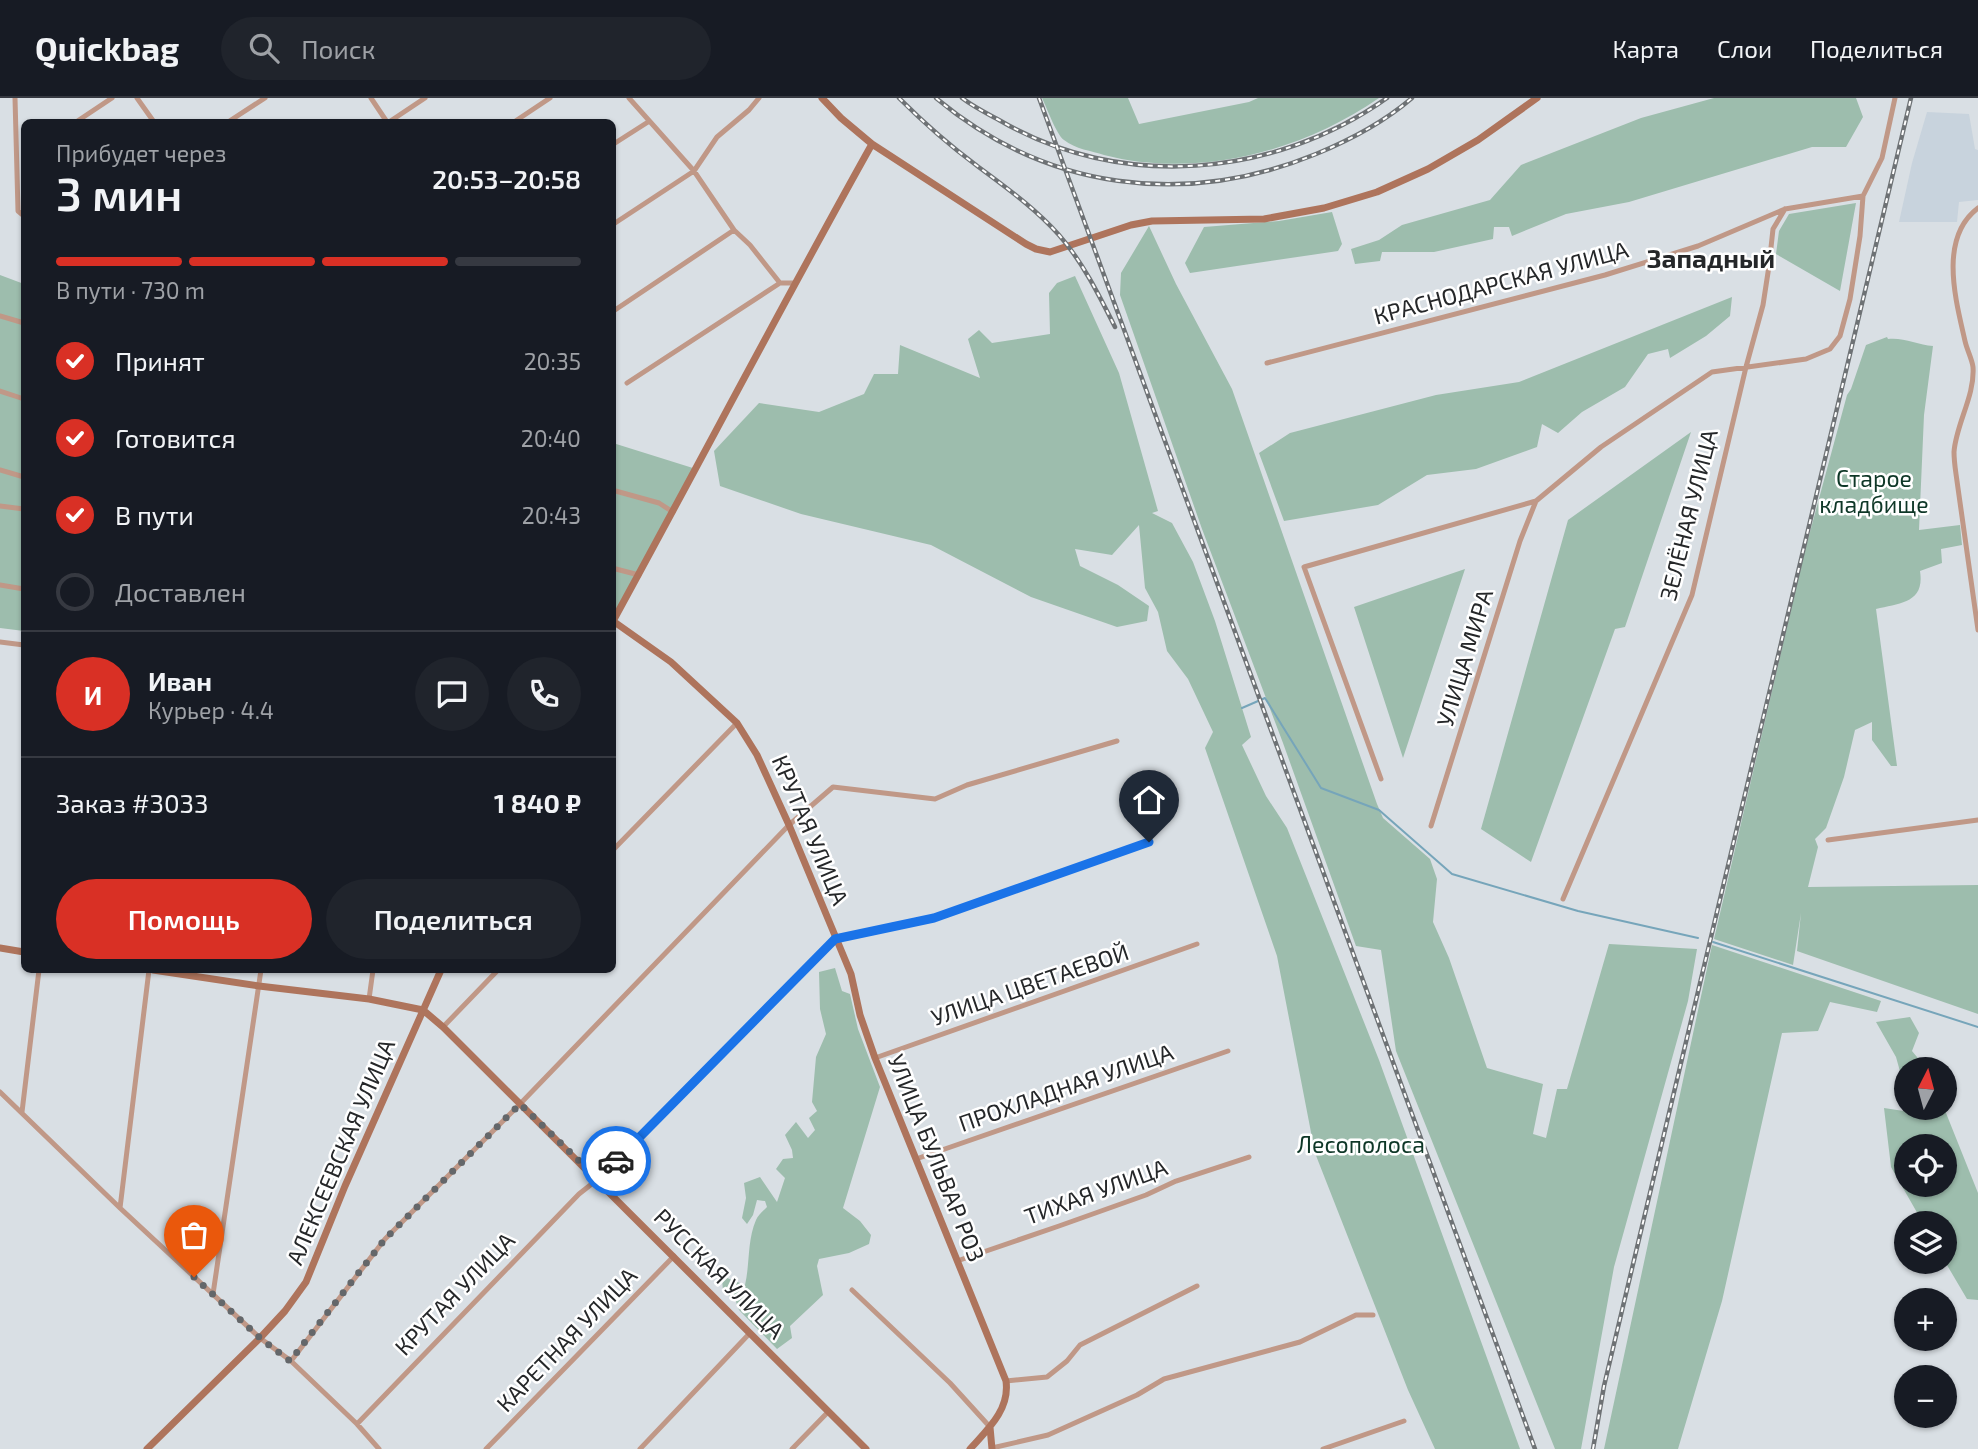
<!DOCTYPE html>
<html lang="ru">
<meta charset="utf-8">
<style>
:root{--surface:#171b24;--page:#20242c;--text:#f1f3f6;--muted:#9ea1a6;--line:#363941;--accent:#d93025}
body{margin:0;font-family:"Exo 2",sans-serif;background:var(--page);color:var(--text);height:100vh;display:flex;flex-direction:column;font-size:26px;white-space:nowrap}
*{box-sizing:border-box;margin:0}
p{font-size:23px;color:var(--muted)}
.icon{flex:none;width:38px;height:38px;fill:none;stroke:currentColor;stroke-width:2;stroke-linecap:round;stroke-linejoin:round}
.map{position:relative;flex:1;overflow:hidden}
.side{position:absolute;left:21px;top:21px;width:595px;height:854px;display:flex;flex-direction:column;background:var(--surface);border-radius:10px;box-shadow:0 2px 5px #0004}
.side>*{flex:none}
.needle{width:46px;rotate:6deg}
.tools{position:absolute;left:1894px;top:959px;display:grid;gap:14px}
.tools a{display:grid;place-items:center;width:63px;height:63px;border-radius:50%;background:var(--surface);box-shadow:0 2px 5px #0004;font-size:35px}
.pin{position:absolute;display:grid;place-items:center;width:60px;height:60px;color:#fff;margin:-72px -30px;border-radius:50% 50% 50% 0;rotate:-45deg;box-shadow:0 0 7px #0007}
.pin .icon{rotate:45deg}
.courier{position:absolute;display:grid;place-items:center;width:70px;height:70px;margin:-35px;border:5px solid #1a73e8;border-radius:50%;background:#fff;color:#222;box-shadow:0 2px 9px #0007}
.summary em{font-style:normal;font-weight:600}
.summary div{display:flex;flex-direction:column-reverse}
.summary{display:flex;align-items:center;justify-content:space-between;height:119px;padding:0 35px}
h1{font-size:46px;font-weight:600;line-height:52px}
.bar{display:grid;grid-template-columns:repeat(4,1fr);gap:10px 7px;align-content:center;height:84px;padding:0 35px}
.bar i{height:9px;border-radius:5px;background:var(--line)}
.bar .active{background:var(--accent)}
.bar p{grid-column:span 4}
.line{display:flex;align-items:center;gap:18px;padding:0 35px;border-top:2px solid var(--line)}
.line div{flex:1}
.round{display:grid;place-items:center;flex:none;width:74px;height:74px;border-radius:37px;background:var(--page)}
ol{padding:0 35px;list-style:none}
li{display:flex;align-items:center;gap:21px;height:77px}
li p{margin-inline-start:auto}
li .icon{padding:7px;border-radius:50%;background:var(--accent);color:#fff;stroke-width:4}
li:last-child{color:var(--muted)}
li i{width:38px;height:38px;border:4px solid var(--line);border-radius:50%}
.primary-button{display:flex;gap:14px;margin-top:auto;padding:14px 35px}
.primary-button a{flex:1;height:80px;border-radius:42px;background:var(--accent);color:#fff;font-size:28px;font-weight:600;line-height:80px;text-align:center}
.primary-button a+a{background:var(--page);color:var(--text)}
header{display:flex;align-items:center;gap:42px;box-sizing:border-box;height:98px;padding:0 35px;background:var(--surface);border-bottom:2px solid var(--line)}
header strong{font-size:33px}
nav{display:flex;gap:38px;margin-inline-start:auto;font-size:24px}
.search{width:490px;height:63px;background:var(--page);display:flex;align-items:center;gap:18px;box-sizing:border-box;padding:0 24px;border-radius:38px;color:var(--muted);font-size:26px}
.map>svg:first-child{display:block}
.built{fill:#c8d3dd}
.green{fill:#9dbdad;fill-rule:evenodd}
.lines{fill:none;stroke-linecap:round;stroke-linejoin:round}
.stream{stroke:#76a5ba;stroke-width:2}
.street{stroke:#c09887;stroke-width:5}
.secondary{stroke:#ae745c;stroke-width:7}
.rail-casing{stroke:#6e7275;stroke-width:4.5}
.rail{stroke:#fff;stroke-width:2;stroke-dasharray:5;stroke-linecap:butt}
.done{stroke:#64676a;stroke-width:7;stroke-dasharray:0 12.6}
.route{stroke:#1a73e8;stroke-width:9}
.labels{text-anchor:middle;stroke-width:5;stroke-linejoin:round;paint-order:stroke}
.street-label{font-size:23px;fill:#252729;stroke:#fff}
.park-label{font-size:23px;fill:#0e3727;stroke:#fff}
.quarter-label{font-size:26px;font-weight:bold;fill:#252729;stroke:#fff}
</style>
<header>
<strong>Quickbag</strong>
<div class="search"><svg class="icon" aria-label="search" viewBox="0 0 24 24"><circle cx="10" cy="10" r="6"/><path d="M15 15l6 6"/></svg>Поиск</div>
<nav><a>Карта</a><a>Слои</a><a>Поделиться</a></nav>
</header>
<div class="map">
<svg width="1978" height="1351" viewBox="0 0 1978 1351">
<rect width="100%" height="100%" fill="#d9dfe4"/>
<path class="built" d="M 1927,14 L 1969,16 L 1975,51 L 1978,52 L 1978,102 L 1959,104 L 1957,124 L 1899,124 L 1912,65 Z"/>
<path class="green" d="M 1042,0 L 1128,0 L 1139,26 L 1249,4 L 1258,0 L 1379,0 C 1301,54 1197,81 1104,57 C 1092,53 1075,51 1064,42 C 1056,36 1047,10 1042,0 Z
M 1714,0 L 1856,0 L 1863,19 L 1846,49 L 1812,49 L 1629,104 L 1566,116 L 1512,138 L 1509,129 L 1494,129 L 1493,141 L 1434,154 L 1382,154 L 1380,163 L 1355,166 L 1351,151 L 1379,142 L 1402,127 L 1490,102 L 1521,67 L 1641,20 Z
M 1856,105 L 1840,193 L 1776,156 L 1779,133 L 1789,116 Z
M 1332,114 L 1342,146 L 1338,153 L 1190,175 L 1185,165 L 1204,129 L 1279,123 Z
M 1149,128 L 1176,186 L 1232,291 L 1377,706 L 1383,720 L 1430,761 L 1437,781 L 1433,824 L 1449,860 L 1487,970 L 1543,986 L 1533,1036 L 1546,1040 L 1557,991 L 1567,991 L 1609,846 L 1697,851 L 1688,903 L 1614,1169 L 1581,1351 L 1555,1351 L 1396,953 L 1381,852 L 1356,848 L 1283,645 L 1202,431 L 1120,197 L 1121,175 Z
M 0,177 L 24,186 L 24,533 L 0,530 Z
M 1075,178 L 1119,275 L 1158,413 L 1152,415 L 1172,425 L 1193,464 L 1215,523 L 1251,639 L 1242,647 L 1266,698 L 1287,730 L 1379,962 L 1520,1351 L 1435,1351 L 1408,1292 L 1315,1055 L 1277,858 L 1205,650 L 1213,634 L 1188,581 L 1167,553 L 1158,514 L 1145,490 L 1139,427 L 1112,457 L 1075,451 L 1080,468 L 1118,487 L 1149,508 L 1147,523 L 1117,529 L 1031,499 L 931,447 L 801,416 L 720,388 L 714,353 L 759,305 L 819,314 L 864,296 L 874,276 L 898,276 L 900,247 L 980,280 L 968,241 L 979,232 L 992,245 L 1050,236 L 1049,195 L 1057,185 Z
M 1732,199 L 1730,218 L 1706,238 L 1670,260 L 1668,251 L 1648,256 L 1625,289 L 1582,314 L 1558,335 L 1542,326 L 1537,349 L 1476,371 L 1427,377 L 1378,407 L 1284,423 L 1259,355 L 1290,335 L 1436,297 L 1519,284 Z
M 1887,239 L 1888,241 C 1903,239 1918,247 1933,248 L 1924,317 L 1919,432 L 1960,427 L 1962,447 L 1941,451 L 1942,465 L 1920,473 C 1925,505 1900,505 1876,511 L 1897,668 L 1891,668 L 1872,642 L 1872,624 L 1855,632 L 1844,679 L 1826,730 L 1815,741 L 1818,749 L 1808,789 L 1978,787 L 1978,916 L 1797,853 L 1801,815 L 1793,867 L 1714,841 L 1804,456 L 1847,297 L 1851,291 L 1866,247 Z
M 1691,334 L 1625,529 L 1615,531 L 1531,764 L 1481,731 L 1568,422 Z
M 613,345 L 696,371 L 613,525 Z
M 1465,471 L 1403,660 L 1354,509 Z
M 1712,847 L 1881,903 L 1877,914 L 1830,904 L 1818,933 L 1782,935 L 1722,1203 L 1678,1351 L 1604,1351 Z
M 835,870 L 842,893 L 850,896 L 858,931 L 880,989 L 843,1110 L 860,1123 L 871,1137 L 869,1146 L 849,1155 L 819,1161 L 817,1168 L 823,1197 L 790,1228 L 792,1240 L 777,1251 L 739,1212 L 735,1201 L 723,1195 L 722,1178 L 745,1187 C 750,1166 747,1143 756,1122 C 758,1117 763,1113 767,1109 L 765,1103 L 757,1102 L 753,1117 L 747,1126 L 742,1120 L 746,1100 L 744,1085 L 760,1079 L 777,1104 L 785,1080 L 776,1071 L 783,1061 L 793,1060 L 792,1052 L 785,1037 L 796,1024 L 808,1040 L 815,1032 L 809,1020 L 817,1013 L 812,1004 L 816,959 L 826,936 L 820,911 L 819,874 Z
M 1910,919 L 1919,935 L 1912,953 L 1927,971 L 1906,971 L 1906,995 L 1896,959 L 1876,924 Z
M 1884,1010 L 1910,1014 L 1910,1010 L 1944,1010 L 1978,1095 L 1978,1202 L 1967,1201 L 1944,1162 L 1944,1125 L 1923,1125 L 1891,1069 ZM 1906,1048 L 1944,1048 L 1944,1087 L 1906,1087 Z"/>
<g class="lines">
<path class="stream" d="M 1242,610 L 1265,600 L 1321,690 L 1379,712 L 1452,776 L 1578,813 L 1698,840
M 1713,844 L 1978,929"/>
<path class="street" d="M 15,0 L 18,113 L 24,118
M 137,0 L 154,24
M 371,0 L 387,24
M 629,0 L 694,73 L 734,132 L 750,147 L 780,185
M 76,24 L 112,0
M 228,24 L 265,0
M 389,24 L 425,0
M 514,24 L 550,0
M 612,47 L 648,24
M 1978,110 C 1938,140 1956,203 1965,243 C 1967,252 1972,261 1973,269 C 1975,298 1956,326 1954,354 C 1954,362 1955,369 1956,376 L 1978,532
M 612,127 L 694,73 L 717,39 L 749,12 L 759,0
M 612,214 L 734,132
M 0,218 L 24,225
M 1267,265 L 1605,177 L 1698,148 L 1785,111 L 1863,98
M 627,285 L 780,185 L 794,185
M 0,293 L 24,301
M 0,372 L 24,379
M 612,392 L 659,405 L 673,414
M 0,408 L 24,411
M 612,470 L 639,477
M 0,487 L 24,491
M 0,544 L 24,547
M 1381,681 L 1304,469 L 1536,403 L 1601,349 L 1712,274 L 1806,261 L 1830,251 L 1840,238 L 1850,201 L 1860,138 L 1863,98 L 1882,60 L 1895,0
M 1431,728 L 1520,443 L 1536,403
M 1828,742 L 1978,722
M 612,753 L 737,625
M 1563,801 L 1692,497 L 1746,269 L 1763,207 L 1769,168 L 1773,131 L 1785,111
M 369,901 L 373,872
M 443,929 L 498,872
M 875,960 L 1197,846
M 0,994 L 120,1110 L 260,1240 L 291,1263 L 357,1326 L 379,1351
M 22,1014 L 39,872
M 916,1061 L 1228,953
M 120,1110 L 149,872
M 957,1163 L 1059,1128 L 1146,1097 L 1176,1083 L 1249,1059
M 852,1192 L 950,1285 L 990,1329
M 213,1196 L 261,872
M 291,1263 L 385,1141 L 520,1006 L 789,727 L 833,689 L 935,701 L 967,687 L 1117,643
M 1006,1283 L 1047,1279 L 1067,1263 L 1080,1247 L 1197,1188
M 357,1326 L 579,1096 L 598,1081 L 835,841 L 934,820 L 1149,744
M 992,1350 L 1048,1337 L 1137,1297 L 1164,1281 L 1300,1244 L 1356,1217 L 1373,1217
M 486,1351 L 674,1158
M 640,1351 L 750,1235
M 792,1351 L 828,1314
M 1323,1351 L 1404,1323"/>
<path class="secondary" d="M 822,0 L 841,20 L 872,46 L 1026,146 L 1036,151 L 1050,154 L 1131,127 L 1152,123 L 1264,121 L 1324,110 L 1377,94 L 1428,71 L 1478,42 L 1537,0
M 613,523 L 671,564 L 737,625 L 757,657 L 789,727 L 851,876 L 860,917 L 875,960 L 1006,1283 C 1010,1312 987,1332 970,1351
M 612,525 C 699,366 783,205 872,46
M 0,850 L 24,854
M 153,872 L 259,888 L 369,901 L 423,912 L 443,929 L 866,1351
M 990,1329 L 992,1351
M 147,1351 L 260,1240 L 285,1213 L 306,1184 L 345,1088 L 441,872"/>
<g class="rail-casing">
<path id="rail" d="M 899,0 C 923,24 949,47 976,67 C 1005,89 1034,109 1059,137 C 1082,163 1099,197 1115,229
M 936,0 C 1046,92 1184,110 1316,56 C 1350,42 1384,24 1412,0
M 962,0 C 974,9 986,15 999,22 C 1120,93 1274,80 1387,0
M 1039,0 L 1535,1351
M 1593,1351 L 1604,1288 L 1911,0"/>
</g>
<use href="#rail" class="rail"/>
</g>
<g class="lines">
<path class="done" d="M 194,1179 L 260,1240 L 290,1263 L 385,1141 L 520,1006 L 598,1081 L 616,1063"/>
<path class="route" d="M 616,1063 L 835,841 L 934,820 L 1149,744"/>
</g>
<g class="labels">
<g class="street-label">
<text transform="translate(1501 185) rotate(-15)" y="8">КРАСНОДАРСКАЯ УЛИЦА</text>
<text transform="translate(1689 417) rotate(-76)" y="8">ЗЕЛЁНАЯ УЛИЦА</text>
<text transform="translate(1465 560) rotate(-73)" y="8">УЛИЦА МИРА</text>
<text transform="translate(810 732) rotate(67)" y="8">КРУТАЯ УЛИЦА</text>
<text transform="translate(1030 887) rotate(-19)" y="8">УЛИЦА ЦВЕТАЕВОЙ</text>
<text transform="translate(1066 990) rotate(-19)" y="8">ПРОХЛАДНАЯ УЛИЦА</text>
<text transform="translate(341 1054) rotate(-67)" y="8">АЛЕКСЕЕВСКАЯ УЛИЦА</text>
<text transform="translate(936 1060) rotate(68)" y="8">УЛИЦА БУЛЬВАР РОЗ</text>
<text transform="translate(1096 1094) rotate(-20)" y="8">ТИХАЯ УЛИЦА</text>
<text transform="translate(719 1176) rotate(45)" y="8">РУССКАЯ УЛИЦА</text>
<text transform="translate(455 1196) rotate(-46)" y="8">КРУТАЯ УЛИЦА</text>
<text transform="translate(567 1242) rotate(-46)" y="8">КАРЕТНАЯ УЛИЦА</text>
</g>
<g class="park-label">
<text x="1874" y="389">Старое<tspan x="1874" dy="26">кладбище</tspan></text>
<text x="1361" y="1055">Лесополоса</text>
</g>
<g class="quarter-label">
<text x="1711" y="170">Западный</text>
</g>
</g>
</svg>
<div class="tools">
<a><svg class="needle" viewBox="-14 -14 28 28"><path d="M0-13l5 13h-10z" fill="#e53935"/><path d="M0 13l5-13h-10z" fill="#9ea1a6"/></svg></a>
<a><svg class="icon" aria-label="locate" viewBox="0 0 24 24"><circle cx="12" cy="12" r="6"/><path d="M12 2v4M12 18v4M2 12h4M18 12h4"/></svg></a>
<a><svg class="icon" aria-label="layers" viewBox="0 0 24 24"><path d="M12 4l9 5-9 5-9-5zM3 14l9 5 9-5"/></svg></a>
<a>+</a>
<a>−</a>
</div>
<div class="pin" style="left:194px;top:1179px;background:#ea580c"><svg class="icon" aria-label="bag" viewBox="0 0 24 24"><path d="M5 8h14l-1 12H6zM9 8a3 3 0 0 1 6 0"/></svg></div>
<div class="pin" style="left:1149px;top:744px;background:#1f2937"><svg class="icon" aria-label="home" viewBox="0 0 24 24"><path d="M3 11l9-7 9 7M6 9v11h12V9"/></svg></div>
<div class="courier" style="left:616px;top:1063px"><svg class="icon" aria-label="car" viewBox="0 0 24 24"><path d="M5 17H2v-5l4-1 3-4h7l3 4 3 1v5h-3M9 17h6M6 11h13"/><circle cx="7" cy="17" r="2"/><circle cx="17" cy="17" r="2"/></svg></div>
<section class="side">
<div class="summary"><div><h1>3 мин</h1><p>Прибудет через</p></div><em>20:53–20:58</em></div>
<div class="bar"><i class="active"></i><i class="active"></i><i class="active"></i><i></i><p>В пути · 730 m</p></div>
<ol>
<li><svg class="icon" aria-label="check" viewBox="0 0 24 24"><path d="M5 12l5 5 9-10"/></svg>Принят<p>20:35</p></li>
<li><svg class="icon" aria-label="check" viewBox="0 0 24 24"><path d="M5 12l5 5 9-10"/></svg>Готовится<p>20:40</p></li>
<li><svg class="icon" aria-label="check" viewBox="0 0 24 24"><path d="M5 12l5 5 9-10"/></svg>В пути<p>20:43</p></li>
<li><i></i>Доставлен</li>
</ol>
<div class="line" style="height:126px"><b class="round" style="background:var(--accent);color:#fff">И</b><div><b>Иван</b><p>Курьер · 4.4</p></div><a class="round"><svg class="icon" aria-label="chat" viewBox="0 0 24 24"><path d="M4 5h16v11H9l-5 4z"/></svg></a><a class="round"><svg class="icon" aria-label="phone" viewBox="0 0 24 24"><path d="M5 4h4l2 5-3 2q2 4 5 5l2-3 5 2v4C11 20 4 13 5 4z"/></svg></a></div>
<div class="line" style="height:91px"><div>Заказ #3033</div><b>1 840 ₽</b></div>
<div class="primary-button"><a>Помощь</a><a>Поделиться</a></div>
</section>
</div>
